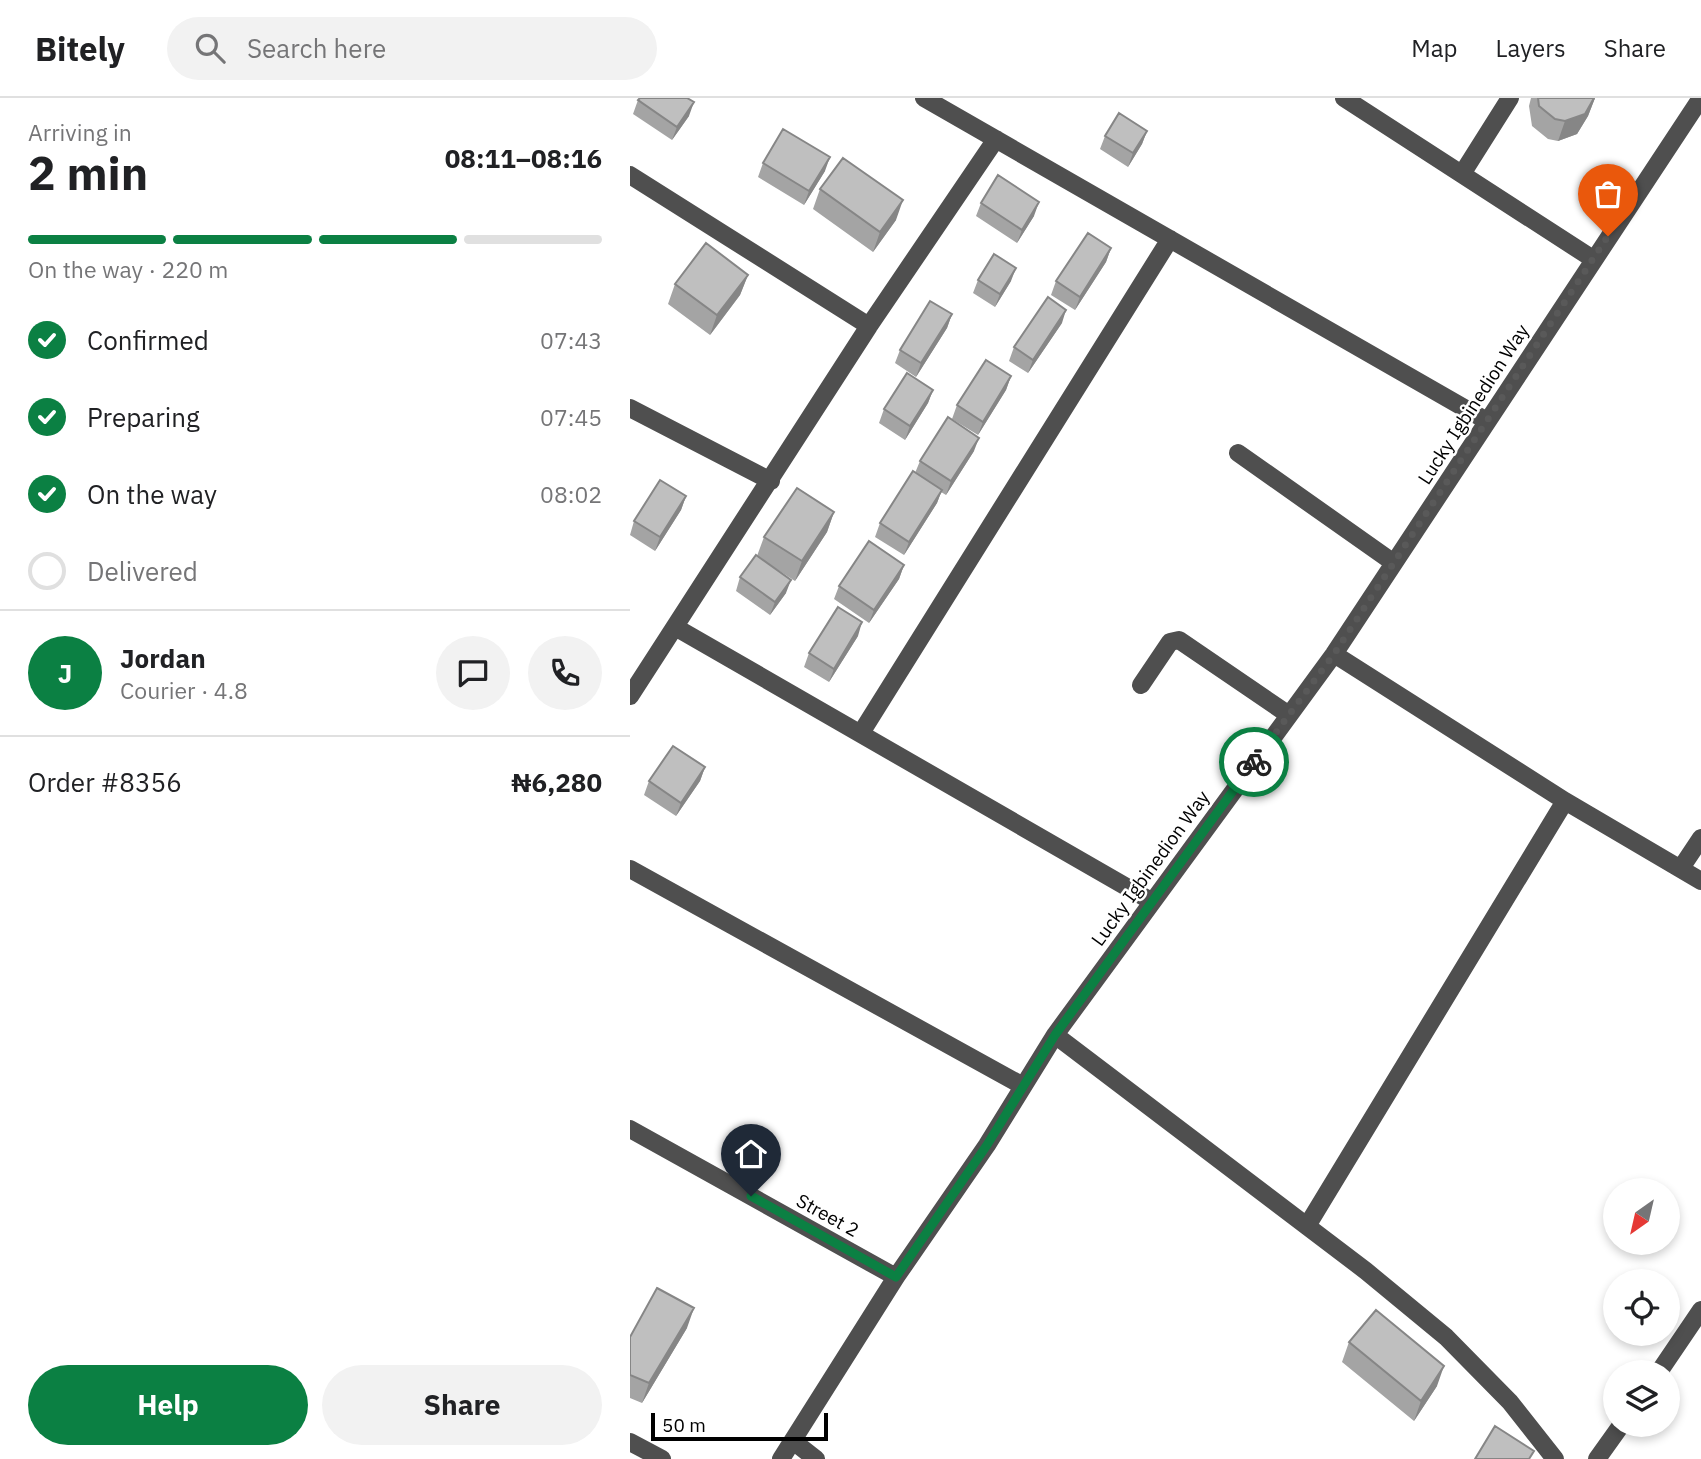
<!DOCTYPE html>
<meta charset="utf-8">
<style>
:root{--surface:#fff;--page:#f2f2f2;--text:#202124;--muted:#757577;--line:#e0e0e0;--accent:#0b8043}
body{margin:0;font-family:"IBM Plex Sans",sans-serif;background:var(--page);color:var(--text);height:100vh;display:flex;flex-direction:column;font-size:26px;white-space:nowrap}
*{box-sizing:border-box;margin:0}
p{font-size:23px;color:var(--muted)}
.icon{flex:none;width:38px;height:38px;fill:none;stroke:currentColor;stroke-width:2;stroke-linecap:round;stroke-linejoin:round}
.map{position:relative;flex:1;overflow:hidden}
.side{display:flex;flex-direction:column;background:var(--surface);width:630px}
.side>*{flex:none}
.needle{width:46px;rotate:214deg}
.tools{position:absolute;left:973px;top:1080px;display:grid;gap:14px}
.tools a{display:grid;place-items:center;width:77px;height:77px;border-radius:50%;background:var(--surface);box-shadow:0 4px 10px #0003;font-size:35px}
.scale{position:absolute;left:21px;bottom:18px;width:177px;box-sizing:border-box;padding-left:7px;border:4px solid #000;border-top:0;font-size:19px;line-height:24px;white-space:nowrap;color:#000;-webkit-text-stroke:5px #fff;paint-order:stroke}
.pin{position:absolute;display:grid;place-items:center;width:60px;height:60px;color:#fff;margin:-72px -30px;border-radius:50% 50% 50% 0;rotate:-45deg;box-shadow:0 0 7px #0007}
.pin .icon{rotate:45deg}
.courier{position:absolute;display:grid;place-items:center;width:70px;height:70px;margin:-35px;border:5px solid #0b8043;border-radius:50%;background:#fff;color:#222;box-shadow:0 2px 9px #0007}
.headline em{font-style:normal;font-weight:800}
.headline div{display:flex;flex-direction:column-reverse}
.headline{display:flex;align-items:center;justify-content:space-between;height:119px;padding:0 28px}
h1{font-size:46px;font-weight:800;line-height:52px}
.bar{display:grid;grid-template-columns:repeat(4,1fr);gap:10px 7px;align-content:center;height:84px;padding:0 28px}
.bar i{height:9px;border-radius:5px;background:var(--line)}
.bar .active{background:var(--accent)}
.bar p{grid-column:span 4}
.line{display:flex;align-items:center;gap:18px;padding:0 28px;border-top:2px solid var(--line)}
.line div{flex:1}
.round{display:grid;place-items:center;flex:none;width:74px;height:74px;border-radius:37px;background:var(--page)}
ol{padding:0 28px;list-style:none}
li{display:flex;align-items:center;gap:21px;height:77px}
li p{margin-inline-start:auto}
li .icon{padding:7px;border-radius:50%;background:var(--accent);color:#fff;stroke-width:4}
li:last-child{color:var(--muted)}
li i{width:38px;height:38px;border:4px solid var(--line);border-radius:50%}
.button{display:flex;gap:14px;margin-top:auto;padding:14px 28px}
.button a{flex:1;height:80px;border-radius:42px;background:var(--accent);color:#fff;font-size:28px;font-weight:800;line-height:80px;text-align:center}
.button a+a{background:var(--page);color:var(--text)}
header{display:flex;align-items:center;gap:42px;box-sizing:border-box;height:98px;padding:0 35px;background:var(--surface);border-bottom:2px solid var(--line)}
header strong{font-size:33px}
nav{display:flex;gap:38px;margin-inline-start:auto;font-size:24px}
.search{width:490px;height:63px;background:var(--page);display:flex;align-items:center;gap:18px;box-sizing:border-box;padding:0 24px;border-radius:38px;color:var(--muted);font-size:26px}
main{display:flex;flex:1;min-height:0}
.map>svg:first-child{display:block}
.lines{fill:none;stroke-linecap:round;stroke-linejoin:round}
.minor{stroke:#4f4f4f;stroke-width:18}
.wall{fill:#a4a4a4}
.shaded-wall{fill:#868686}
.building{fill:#bfbfbf;stroke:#868686;stroke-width:2}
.done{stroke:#595959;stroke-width:7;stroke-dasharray:0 12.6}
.route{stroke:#0b8043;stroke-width:9}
.labels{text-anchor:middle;stroke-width:5;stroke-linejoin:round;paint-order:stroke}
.street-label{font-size:19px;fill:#000;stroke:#fff}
</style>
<header>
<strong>Bitely</strong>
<div class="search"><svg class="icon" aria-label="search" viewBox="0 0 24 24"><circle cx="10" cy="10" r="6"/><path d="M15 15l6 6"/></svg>Search here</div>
<nav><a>Map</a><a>Layers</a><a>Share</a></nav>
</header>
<main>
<section class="side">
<div class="headline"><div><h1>2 min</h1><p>Arriving in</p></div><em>08:11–08:16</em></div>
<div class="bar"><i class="active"></i><i class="active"></i><i class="active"></i><i></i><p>On the way · 220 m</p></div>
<ol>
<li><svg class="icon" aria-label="check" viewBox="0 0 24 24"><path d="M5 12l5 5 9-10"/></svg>Confirmed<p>07:43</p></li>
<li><svg class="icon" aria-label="check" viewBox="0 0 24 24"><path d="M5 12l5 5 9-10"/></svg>Preparing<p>07:45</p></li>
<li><svg class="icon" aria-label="check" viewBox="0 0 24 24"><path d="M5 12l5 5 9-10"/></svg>On the way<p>08:02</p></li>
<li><i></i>Delivered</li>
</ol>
<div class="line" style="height:126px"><b class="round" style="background:var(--accent);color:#fff">J</b><div><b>Jordan</b><p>Courier · 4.8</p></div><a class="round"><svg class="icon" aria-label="chat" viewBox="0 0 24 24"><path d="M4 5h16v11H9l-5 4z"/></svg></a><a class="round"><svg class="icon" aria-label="phone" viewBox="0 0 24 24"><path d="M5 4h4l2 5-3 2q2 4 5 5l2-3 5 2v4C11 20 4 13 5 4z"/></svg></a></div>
<div class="line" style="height:91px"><div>Order #8356</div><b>₦6,280</b></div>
<div class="button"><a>Help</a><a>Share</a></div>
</section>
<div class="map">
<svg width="1071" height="1361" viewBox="0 0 1071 1361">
<rect width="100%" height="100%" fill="#fff"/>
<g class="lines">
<path class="minor" d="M 294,0 L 857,323
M 714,0 L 963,161
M 832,76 L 880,0
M 0,77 L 239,228
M 0,310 L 141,383
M 608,355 L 764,465
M 45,529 L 521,803
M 704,556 L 935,703 L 1071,783
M 511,587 L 540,544 L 549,542 L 659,617
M 0,598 L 239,228 L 366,41
M 231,635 L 540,141
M 1051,770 L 1071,740
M 0,771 L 393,988
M 425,937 L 736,1173 L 816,1239 L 880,1304 L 925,1361
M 0,1031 L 266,1179
M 677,1128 L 935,703
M 1029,1274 L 1071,1212
M 163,1343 L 186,1361
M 0,1344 L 32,1361
M 151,1361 L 266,1179 L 357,1047 L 425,937 L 704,556 L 1071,0
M 967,1361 L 992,1326"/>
</g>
<path class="wall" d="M 901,0 L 965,0 L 958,18 L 947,36 L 928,43 L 918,41 L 902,28 L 899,8 Z
M 8,2 L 59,18 L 42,42 L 3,16 Z
M 517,33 L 512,46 L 498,69 L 470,51 L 475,38 Z
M 133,65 L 195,73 L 174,107 L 128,79 Z
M 190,91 L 266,122 L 243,154 L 183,111 Z
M 351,105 L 404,118 L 387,145 L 346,118 Z
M 481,150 L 476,164 L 445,212 L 421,197 L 426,183 Z
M 118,177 L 110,197 L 80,237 L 38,206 L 45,186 Z
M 348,182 L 381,183 L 365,209 L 343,195 Z
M 322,216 L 317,230 L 286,279 L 265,265 L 270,252 Z
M 432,225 L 398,275 L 379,263 L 384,249 Z
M 381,278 L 376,292 L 348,337 L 322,321 L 327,307 Z
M 303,292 L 298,305 L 275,342 L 249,325 L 254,311 Z
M 344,353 L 316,397 L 311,394 L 307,405 L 274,457 L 245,439 L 250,425 L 285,375 L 290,363 Z
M 56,398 L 51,412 L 25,453 L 0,437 L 4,423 Z
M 204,414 L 197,434 L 165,483 L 134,463 L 156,495 L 140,517 L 106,493 L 110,479 L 127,458 L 134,439 Z
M 274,467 L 269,481 L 239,525 L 204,501 L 209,488 Z
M 228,538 L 199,584 L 174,569 L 179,555 Z
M 75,669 L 70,683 L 46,718 L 14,697 L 19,683 Z
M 57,1230 L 12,1305 L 0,1300 L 0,1239 Z
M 719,1244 L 807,1288 L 784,1323 L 712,1264 Z"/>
<path class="shaded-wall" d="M 965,0 L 958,18 L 947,36 L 928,43 L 935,23 Z
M 64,4 L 59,18 L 42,42 L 47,29 Z
M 517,33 L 512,46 L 498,69 L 503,55 Z
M 200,59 L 195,73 L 174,107 L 179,93 Z
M 273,102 L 266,122 L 243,154 L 250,134 Z
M 409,104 L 404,118 L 387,145 L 392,132 Z
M 481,150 L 476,164 L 445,212 L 450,199 Z
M 386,170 L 381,183 L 365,209 L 370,196 Z
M 118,177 L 110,197 L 80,237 L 87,217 Z
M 436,212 L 432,225 L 398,275 L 403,262 Z
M 322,216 L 317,230 L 286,279 L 291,265 Z
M 381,278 L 376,292 L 348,337 L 353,324 Z
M 303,292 L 298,305 L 275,342 L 280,328 Z
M 349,340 L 344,353 L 316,397 L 321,383 Z
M 312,392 L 307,405 L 274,457 L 279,444 Z
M 56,398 L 51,412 L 25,453 L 30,439 Z
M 204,414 L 197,434 L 165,483 L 172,463 Z
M 274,467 L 269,481 L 239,525 L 244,512 Z
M 161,482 L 156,495 L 140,517 L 145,504 Z
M 232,524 L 228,538 L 199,584 L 204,571 Z
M 75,669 L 70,683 L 46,718 L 51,705 Z
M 64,1210 L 57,1230 L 12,1305 L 19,1285 Z
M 814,1268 L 807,1288 L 784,1323 L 791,1303 Z"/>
<path class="building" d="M 10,0 L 57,0 L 64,4 L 47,29 L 8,2 Z
M 908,0 L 964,0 L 955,16 L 935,23 L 925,21 L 909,8 Z
M 489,15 L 517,33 L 503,55 L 475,38 Z
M 153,31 L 200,59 L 179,93 L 133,65 Z
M 213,60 L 273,102 L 250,134 L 190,91 Z
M 368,77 L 409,104 L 392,132 L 351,105 Z
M 458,135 L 481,150 L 450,199 L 426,183 Z
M 76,145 L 118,177 L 87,217 L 45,186 Z
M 364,156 L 386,170 L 370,196 L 348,182 Z
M 418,199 L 436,212 L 403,262 L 384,249 Z
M 300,203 L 322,216 L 291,265 L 270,252 Z
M 356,262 L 381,278 L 353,324 L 327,307 Z
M 277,275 L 303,292 L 280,328 L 254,311 Z
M 318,319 L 349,340 L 321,383 L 290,363 Z
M 283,373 L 312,392 L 279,444 L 250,425 Z
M 30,382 L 56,398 L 30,439 L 4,423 Z
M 167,390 L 204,414 L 172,463 L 134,439 Z
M 239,443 L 274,467 L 244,512 L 209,488 Z
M 126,457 L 161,482 L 145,504 L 110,479 Z
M 208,509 L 232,524 L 204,571 L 179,555 Z
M 43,648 L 75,669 L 51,705 L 19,683 Z
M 27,1190 L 64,1210 L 19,1285 L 0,1277 L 0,1239 Z
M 746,1212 L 814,1268 L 791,1303 L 719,1244 Z
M 865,1328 L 904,1353 L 899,1361 L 845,1361 Z"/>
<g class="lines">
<path class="done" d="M 624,664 L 704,556 L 978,138"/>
<path class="route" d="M 121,1098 L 266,1179 L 357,1047 L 425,937 L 624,664"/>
</g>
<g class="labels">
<g class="street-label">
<text transform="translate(843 306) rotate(-57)" y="7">Lucky Igbinedion Way</text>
<text transform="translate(520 770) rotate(-54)" y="7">Lucky Igbinedion Way</text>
<text transform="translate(198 1117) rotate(29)" y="7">Street 2</text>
</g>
</g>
</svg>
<div class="tools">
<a><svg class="needle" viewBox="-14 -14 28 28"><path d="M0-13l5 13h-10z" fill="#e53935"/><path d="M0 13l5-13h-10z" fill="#757577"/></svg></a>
<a><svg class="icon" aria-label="locate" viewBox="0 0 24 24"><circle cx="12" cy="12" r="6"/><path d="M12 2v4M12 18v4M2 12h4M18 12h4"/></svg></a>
<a><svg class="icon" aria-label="layers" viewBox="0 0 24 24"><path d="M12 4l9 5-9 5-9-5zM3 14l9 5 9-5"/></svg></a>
</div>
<div class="scale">50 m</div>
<div class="pin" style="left:978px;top:138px;background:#ea580c"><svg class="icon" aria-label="bag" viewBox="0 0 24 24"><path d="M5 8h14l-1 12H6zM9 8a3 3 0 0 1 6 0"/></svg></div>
<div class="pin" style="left:121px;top:1098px;background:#1f2937"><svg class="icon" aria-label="home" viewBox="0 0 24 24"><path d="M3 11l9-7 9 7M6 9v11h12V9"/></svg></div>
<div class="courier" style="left:624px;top:664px"><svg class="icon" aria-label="bike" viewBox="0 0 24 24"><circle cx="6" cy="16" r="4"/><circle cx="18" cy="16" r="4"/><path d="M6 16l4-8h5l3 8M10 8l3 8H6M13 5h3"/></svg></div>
</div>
</main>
